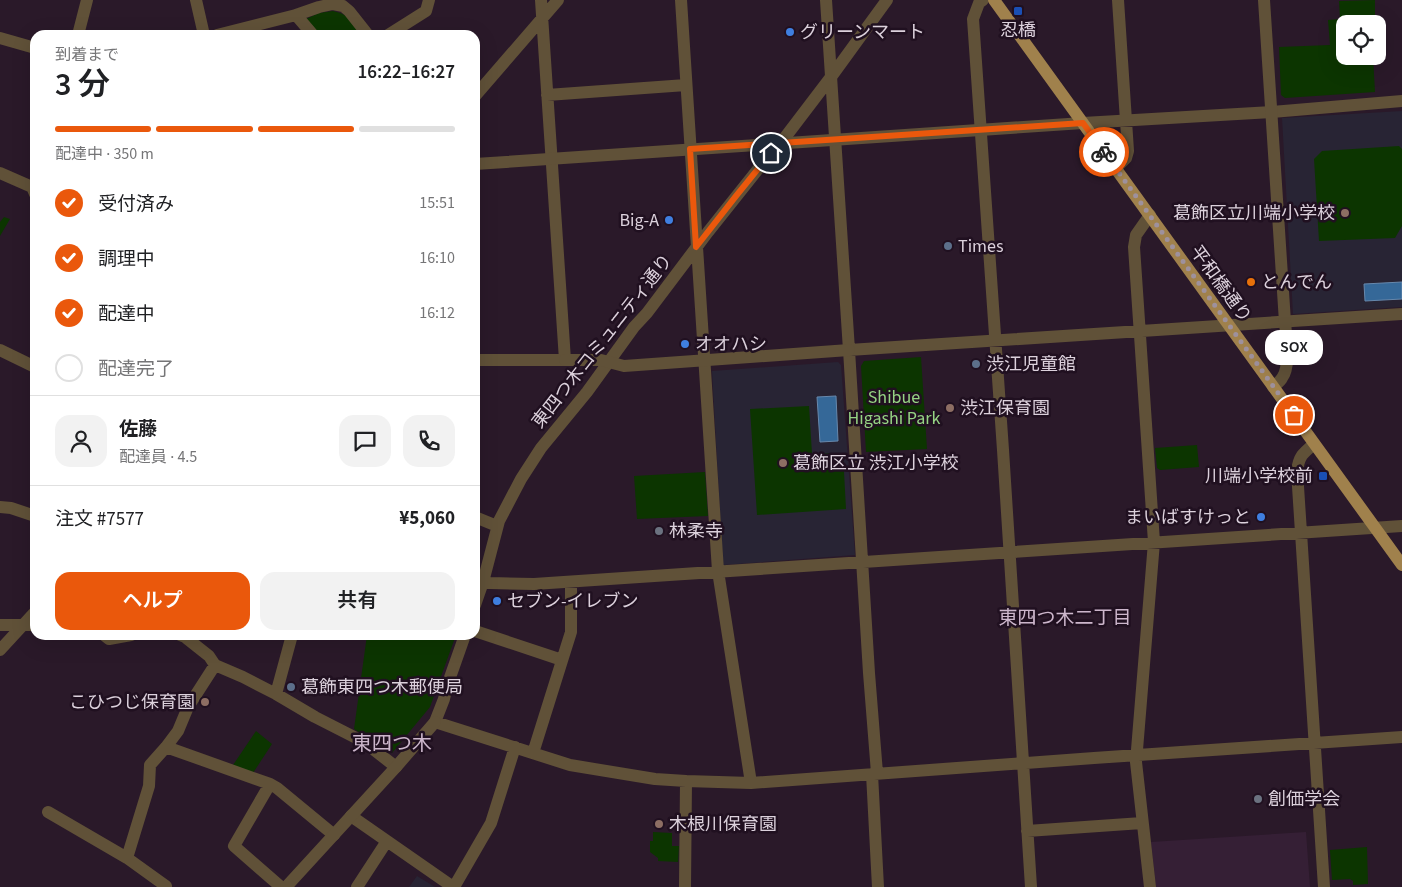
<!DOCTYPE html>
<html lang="ja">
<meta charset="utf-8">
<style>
:root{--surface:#fff;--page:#f2f2f2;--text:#202124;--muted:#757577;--line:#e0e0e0;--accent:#ea580c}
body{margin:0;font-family:"Source Sans 3","Noto Sans JP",sans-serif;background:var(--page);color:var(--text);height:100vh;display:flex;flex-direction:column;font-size:19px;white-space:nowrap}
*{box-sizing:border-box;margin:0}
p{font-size:16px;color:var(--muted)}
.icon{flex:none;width:28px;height:28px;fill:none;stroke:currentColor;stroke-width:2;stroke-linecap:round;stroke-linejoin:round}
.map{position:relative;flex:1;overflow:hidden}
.panel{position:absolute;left:30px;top:30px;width:450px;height:610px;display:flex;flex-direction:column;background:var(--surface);border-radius:15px;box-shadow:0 5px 20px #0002}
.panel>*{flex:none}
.fabs{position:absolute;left:1336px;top:15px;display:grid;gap:10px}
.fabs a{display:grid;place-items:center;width:50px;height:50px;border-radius:10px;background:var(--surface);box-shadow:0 5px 20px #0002;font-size:25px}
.pin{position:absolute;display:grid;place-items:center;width:42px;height:42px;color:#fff;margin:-21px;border:2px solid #fff;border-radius:50%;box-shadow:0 1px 5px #0007}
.courier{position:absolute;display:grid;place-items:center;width:50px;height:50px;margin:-25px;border:4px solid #ea580c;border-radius:50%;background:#fff;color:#222;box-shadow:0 1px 6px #0007}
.bubble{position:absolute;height:35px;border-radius:15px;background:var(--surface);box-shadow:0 5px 20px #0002;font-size:16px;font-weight:600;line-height:35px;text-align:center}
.head em{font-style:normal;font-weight:600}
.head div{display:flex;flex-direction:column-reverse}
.head{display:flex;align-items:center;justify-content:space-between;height:85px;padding:0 25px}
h1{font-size:32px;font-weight:600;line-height:38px}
.bar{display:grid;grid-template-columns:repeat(4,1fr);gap:8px 5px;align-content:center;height:60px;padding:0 25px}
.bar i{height:6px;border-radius:4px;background:var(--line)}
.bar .current{background:var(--accent)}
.bar p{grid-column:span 4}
.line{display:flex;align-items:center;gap:12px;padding:0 25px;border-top:1px solid var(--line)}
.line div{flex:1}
.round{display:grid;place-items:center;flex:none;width:52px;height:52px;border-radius:15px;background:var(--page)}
ol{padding:0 25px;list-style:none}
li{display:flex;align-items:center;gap:15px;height:55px}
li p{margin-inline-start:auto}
li .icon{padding:5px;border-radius:50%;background:var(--accent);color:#fff;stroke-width:4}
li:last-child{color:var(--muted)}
li i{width:28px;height:28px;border:2px solid var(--line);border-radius:50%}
.primary-button{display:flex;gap:10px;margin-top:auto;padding:10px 25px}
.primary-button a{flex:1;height:58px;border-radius:15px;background:var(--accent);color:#fff;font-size:20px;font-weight:600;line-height:58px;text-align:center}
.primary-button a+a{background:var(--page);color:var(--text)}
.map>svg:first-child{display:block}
.built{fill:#351f35}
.education{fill:#282434}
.green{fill:#0c3500}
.water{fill:#356898;stroke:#6788ac}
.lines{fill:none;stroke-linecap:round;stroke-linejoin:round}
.minor{stroke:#605138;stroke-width:12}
.tertiary{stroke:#605138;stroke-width:12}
.primary{stroke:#a0814c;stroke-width:12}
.done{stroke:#9e919d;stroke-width:5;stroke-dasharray:0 9}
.route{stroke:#ea580c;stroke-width:6}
.transit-dot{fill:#1a4fb4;stroke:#201020;stroke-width:2}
.shop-dot{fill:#3f7fe0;stroke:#201020;stroke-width:2}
.education-dot{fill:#8d6e63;stroke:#201020;stroke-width:2}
.service-dot{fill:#5c6f8a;stroke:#201020;stroke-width:2}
.food-dot{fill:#e8710a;stroke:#201020;stroke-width:2}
.worship-dot{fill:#6b7280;stroke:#201020;stroke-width:2}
.labels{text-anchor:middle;stroke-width:5;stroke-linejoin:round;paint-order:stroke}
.poi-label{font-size:18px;fill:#dcd1dc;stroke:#201020;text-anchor:start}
.street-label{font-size:18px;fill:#dcd1dc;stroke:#201020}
.park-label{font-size:18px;fill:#96d484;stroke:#201020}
.neighbourhood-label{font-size:19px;fill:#ccb6cb;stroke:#201020}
.quarter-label{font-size:20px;fill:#ccb6cb;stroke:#201020}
</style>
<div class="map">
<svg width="1402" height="887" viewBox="0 0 1402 887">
<rect width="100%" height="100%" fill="#2a1929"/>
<path class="built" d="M 1306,832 L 1310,887 L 1156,887 L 1151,842 Z"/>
<path class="education" d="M 1402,111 L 1402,307 L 1293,314 L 1282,118 Z
M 838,362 L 841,365 L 855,555 L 723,565 L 712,371 Z
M 417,876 L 435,887 L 409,887 Z"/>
<path class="green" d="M 1375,0 L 1375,16 L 1371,16 L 1372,24 L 1345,24 L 1345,56 L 1373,56 L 1375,92 L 1285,98 L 1281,95 L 1279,47 L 1330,45 L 1328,20 L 1340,19 L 1339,1 Z
M 333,11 C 349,14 353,23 362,35 L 319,35 L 306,19 L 319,13 Z
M 1399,146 L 1402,149 L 1402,226 L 1395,238 L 1319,241 L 1314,159 L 1322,151 Z
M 4,217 L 10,219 L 0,236 L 0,222 Z
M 921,357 L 927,449 L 866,452 L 861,366 L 864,361 Z
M 809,406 L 812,454 L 843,453 L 846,509 L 757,515 L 750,409 Z
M 1197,445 L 1199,467 L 1160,470 L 1157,468 L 1155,448 Z
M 705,472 L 708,516 L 637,519 L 634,476 Z
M 367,635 L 456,635 L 430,707 L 392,753 L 354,729 Z
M 256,731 L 272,744 L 253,773 L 233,765 Z
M 653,832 L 672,833 L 672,846 L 679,846 L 678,862 L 658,861 L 658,858 L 650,852 L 650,841 L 653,841 Z
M 1367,847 L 1368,884 L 1353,885 L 1353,881 L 1350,879 L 1332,880 L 1330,850 Z"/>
<path class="water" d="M 1402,282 L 1402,299 L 1365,301 L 1364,284 Z
M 836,396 L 838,441 L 820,442 L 817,397 Z"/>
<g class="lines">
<path class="minor" d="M 196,0 L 204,35
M 681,0 L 718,571 L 751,783
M 826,0 L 849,350 L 1402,314
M 983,0 L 979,3 L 973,19 L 1003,450 L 1031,887
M 296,15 L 313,35
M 78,35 L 87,0
M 217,35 L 296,15 L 319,7 L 333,4 L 343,6 L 349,11 L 368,35
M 388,35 L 426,11 L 429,0
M 0,38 L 35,48
M 547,95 L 686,85
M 475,96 L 558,0
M 1083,123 L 1272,112 L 1402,101
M 1116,168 L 1126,158 L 1128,151 L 1118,0
M 0,173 L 32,187 L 35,194
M 0,350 L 35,367
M 849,350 L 869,673 L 877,773
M 475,360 L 565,360 L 541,0
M 1314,444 C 1303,453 1299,456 1297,471 L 1324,887
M 0,507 L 11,508 L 35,516
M 475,517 L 497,526
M 475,581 L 490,583 L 534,584 L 1402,526
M 475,605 L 483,582 L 499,521 L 521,479 L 541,448 L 587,392 L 634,327 L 647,313 L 708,232 L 763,163 L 780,144 L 831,77 L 887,0
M 0,625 L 35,625
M 475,631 L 562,660
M 104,635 L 109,639 L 131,635
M 180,635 L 185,637 L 209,656 L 215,665 L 243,677 L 276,694 L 315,717 L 364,742 L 396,767
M 465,635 L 447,686 L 444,699 L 435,722 L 570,765 L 655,779 L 686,781 L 685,887
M 0,650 L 35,612
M 276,694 L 292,635
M 166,747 L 270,784 L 277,788 L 334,835
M 533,753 L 571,632 L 571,582
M 872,774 L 878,887
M 686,781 L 751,783 L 1094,758 L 1402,737
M 270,784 L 234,846 L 281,887
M 48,812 L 127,858 L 166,886 L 165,887
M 351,816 L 453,887
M 1027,831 L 1142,823
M 127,858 L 149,786 L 150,765 L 166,747 L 178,731 L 188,707 L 215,665
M 357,887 L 387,841
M 454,887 L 491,823 L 515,747
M 1150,887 L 1136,762 L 1154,542 L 1134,247 L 1136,235 L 1150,215"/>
<path class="tertiary" d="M 1264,0 L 1285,322 C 1286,336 1291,367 1282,378 C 1280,382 1276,384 1273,387
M 475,164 L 1083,123
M 565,360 L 601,360 L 624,366 L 849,350
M 286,887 L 396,767 L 435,722"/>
<path class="primary" d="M 994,0 L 1402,565"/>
</g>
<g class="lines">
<path class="done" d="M 1104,152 L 1294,415"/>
<path class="route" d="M 771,153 L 736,196 L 696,247 L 690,149 L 1083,123 L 1104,152"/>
</g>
<g class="transit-dot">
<rect x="1013" y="6" width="10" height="10" rx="2.5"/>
<rect x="1318" y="471" width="10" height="10" rx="2.5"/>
</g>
<g class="shop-dot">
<circle cx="790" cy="32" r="5"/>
<circle cx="669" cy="220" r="5"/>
<circle cx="685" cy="344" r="5"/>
<circle cx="1261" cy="517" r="5"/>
<circle cx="497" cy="601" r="5"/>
</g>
<g class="education-dot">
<circle cx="1345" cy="213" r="5"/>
<circle cx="950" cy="408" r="5"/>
<circle cx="783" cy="463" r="5"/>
<circle cx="205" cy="702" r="5"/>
<circle cx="659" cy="824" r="5"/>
</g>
<g class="service-dot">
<circle cx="948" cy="246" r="5"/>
<circle cx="976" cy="364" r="5"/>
<circle cx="291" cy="687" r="5"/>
</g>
<circle class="food-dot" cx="1251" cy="282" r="5"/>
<g class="worship-dot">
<circle cx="659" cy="531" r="5"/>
<circle cx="1258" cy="799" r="5"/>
</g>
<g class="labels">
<g class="poi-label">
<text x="1018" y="36" text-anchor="middle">忍橋</text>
<text x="800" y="38">グリーンマート</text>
<text x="1335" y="219" text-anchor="end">葛飾区立川端小学校</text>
<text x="659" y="226" text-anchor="end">Big-A</text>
<text x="958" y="252">Times</text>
<text x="1261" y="288">とんでん</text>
<text x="695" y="350">オオハシ</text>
<text x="986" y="370">渋江児童館</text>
<text x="960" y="414">渋江保育園</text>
<text x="793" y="469">葛飾区立 渋江小学校</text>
<text x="1313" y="482" text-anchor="end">川端小学校前</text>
<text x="1251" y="523" text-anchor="end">まいばすけっと</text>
<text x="669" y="537">林柔寺</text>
<text x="507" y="607">セブン-イレブン</text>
<text x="301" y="693">葛飾東四つ木郵便局</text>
<text x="195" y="708" text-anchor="end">こひつじ保育園</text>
<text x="1268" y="805">創価学会</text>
<text x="669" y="830">木根川保育園</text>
</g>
<g class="street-label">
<text transform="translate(1221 284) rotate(54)" y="6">平和橋通り</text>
<text transform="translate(602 341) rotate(-52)" y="6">東四つ木コミュニティ通り</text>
</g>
<g class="park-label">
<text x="894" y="403">Shibue<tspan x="894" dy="21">Higashi Park</tspan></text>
</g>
<g class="neighbourhood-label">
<text x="1065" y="624">東四つ木二丁目</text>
</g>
<g class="quarter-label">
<text x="392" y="750">東四つ木</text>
</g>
</g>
</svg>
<div class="fabs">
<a><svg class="icon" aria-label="locate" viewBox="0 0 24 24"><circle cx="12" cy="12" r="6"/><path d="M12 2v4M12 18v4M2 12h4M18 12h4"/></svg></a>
</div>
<div class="pin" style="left:1294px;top:415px;background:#ea580c"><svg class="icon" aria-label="bag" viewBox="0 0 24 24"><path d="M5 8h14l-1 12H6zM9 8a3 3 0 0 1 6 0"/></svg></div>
<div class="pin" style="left:771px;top:153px;background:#1f2937"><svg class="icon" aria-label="home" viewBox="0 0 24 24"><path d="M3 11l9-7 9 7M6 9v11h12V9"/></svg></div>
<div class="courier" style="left:1104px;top:152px"><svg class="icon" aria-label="bike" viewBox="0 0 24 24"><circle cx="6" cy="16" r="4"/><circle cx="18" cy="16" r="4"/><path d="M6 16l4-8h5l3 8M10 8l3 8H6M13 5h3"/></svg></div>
<div class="bubble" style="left:1265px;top:330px;width:58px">SOX</div>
<section class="panel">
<div class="head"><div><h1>3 分</h1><p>到着まで</p></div><em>16:22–16:27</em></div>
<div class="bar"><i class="current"></i><i class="current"></i><i class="current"></i><i></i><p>配達中 · 350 m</p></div>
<ol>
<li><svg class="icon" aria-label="check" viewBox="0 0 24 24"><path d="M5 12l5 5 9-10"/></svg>受付済み<p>15:51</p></li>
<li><svg class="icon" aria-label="check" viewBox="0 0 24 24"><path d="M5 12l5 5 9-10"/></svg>調理中<p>16:10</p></li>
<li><svg class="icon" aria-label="check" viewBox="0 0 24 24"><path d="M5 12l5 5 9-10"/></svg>配達中<p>16:12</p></li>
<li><i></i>配達完了</li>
</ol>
<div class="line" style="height:90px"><a class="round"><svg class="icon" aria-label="person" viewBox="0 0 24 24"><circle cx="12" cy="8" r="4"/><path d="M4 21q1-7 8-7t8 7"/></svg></a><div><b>佐藤</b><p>配達員 · 4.5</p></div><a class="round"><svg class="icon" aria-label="chat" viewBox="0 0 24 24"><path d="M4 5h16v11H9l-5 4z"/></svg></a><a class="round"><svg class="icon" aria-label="phone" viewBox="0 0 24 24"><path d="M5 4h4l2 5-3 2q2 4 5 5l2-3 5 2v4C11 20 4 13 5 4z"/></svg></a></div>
<div class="line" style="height:65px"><div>注文 #7577</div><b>¥5,060</b></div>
<div class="primary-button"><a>ヘルプ</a><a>共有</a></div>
</section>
</div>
